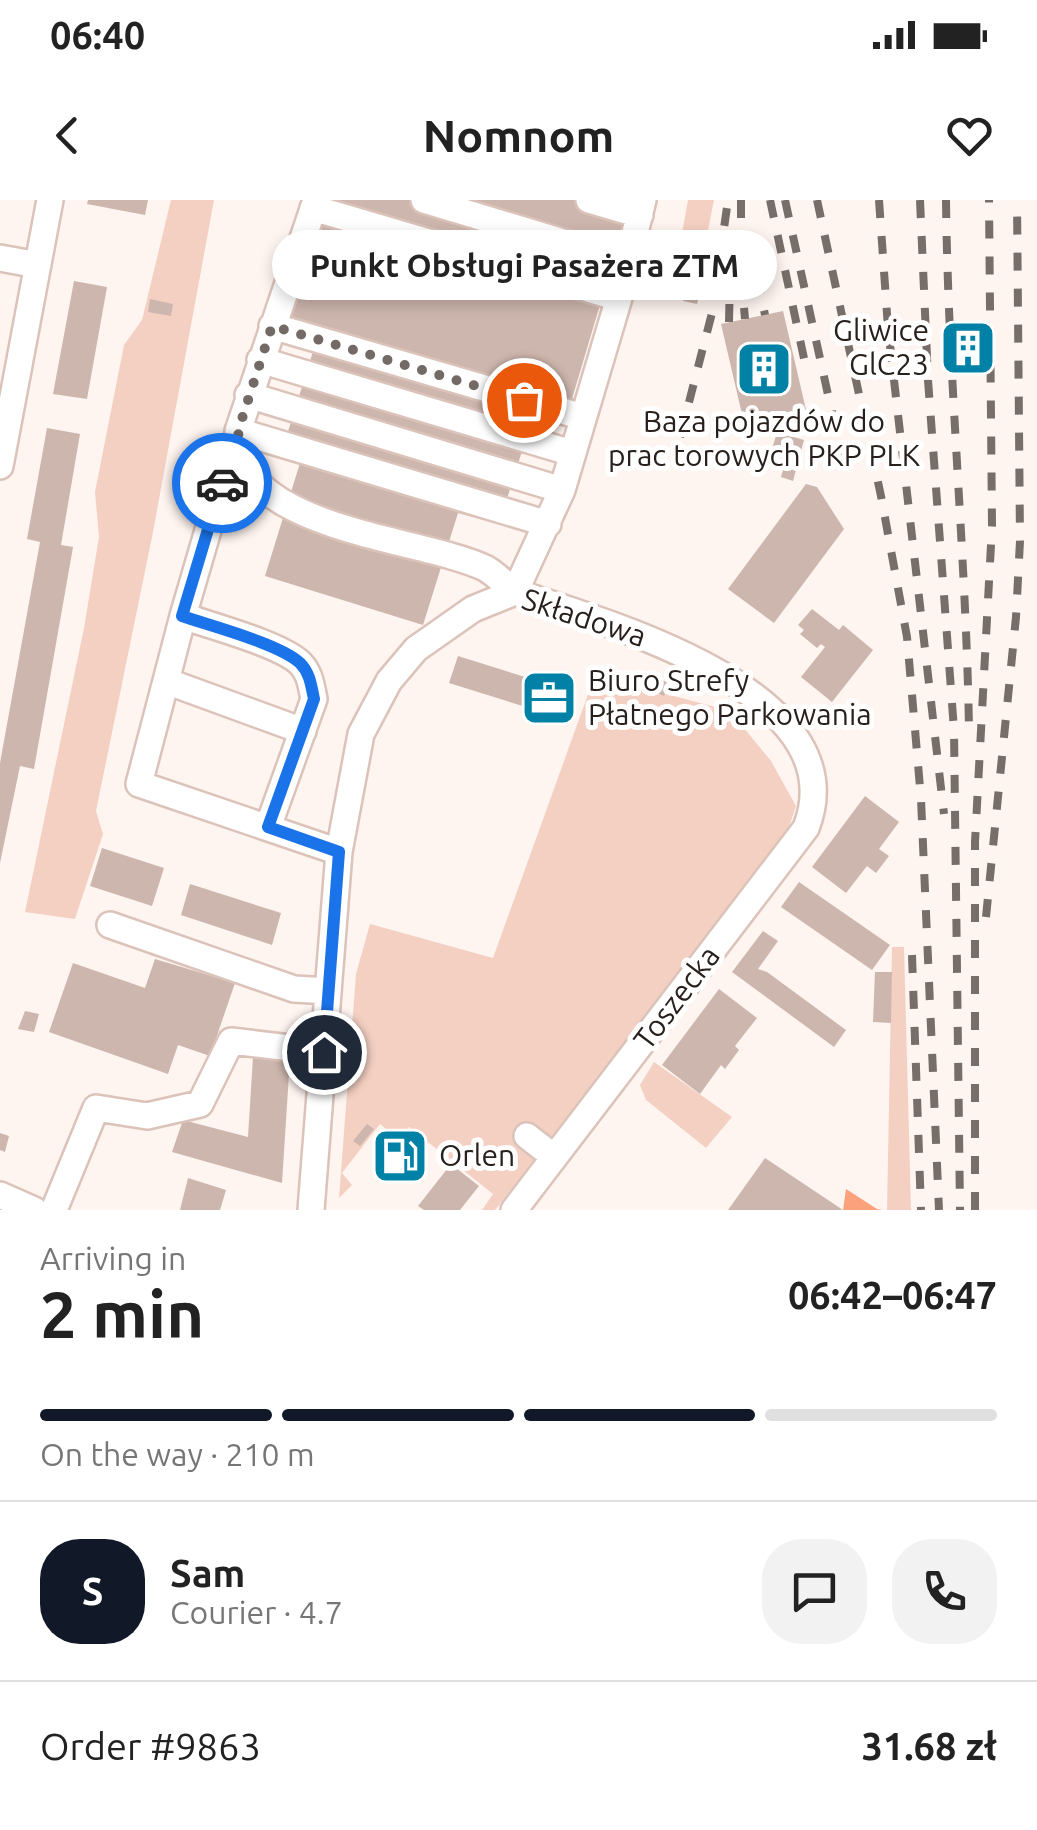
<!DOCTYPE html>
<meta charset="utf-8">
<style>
:root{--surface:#fff;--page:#f2f2f2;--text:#222;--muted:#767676;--line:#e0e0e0;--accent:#111827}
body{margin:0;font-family:Ubuntu,sans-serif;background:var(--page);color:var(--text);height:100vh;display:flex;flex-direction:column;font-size:38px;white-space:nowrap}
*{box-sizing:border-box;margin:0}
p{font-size:32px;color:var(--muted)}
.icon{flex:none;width:55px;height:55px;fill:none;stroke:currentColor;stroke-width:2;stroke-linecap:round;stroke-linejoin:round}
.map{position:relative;height:1010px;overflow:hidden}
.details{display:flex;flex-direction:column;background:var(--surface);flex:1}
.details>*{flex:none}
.pin{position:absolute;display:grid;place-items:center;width:85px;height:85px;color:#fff;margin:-42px;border:5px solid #fff;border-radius:50%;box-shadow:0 2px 10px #0007}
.courier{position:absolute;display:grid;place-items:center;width:100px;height:100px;margin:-50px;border:8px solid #1a73e8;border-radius:50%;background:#fff;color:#222;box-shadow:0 2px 12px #0007}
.bubble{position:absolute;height:70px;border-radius:35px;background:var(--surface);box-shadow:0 5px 15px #0003;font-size:32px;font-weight:700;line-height:70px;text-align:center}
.summary em{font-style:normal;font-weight:700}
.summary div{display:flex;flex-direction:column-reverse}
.summary{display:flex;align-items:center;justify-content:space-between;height:170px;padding:0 40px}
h1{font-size:65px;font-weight:700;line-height:75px}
.bar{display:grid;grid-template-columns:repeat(4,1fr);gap:15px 10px;align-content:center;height:120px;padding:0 40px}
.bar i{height:12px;border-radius:8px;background:var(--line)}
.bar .on{background:var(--accent)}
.bar p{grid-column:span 4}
.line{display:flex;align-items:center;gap:25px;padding:0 40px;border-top:2px solid var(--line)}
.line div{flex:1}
.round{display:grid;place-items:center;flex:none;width:105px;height:105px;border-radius:40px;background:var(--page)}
.status{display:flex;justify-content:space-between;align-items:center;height:70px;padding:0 50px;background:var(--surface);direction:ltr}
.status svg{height:28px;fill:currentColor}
header{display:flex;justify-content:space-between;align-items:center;height:130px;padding:0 40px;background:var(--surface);font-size:45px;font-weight:700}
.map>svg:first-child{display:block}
.green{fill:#f4d0c2}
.forest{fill:#fba17c}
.building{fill:#cdb6ad}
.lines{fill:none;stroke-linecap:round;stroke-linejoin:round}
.minor-casing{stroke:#dbc3ba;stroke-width:30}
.minor{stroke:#fff;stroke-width:25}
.rail{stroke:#776e6a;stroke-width:8;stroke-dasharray:18 18;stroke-linecap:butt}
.done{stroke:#736a66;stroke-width:10;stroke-dasharray:0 18}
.route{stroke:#1a73e8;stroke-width:12}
.labels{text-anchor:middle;stroke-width:10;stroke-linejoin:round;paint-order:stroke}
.poi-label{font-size:30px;fill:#28201c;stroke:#fff;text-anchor:start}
.street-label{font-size:30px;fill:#28201c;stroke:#fff}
</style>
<div class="status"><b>06:40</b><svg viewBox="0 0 49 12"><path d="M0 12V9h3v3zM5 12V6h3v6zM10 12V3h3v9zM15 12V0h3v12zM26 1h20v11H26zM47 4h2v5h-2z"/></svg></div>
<header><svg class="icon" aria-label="back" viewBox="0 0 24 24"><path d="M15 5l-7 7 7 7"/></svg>Nomnom<svg class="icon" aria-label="heart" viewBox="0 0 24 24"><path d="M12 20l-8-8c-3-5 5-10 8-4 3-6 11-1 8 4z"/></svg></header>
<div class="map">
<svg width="1037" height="1010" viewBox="0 0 1037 1010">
<rect width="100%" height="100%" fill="#fef4f0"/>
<path class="green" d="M 171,0 L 214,0 L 153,332 L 96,611 L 103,634 L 75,719 L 25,712 L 84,428 L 99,337 L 95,292 L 124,145 L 142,120 Z
M 688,0 L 714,0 L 703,55 L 679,50 Z
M 595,475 L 730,511 L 771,561 L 796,606 L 785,639 L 495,1010 L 482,1010 L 493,994 L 409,927 L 398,939 L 380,924 L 342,973 L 352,985 L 339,998 L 356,774 L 370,724 L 493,758 Z
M 892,747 L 904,747 L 911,1010 L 887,1010 Z
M 654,862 L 732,917 L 706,948 L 646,900 L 640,885 Z"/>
<path class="forest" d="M 846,989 L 877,1009 L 882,1010 L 843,1010 Z"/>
<path class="building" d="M 88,0 L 148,0 L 145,15 L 87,4 Z
M 327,0 L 622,0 L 627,14 L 566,219 L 535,210 L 499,324 L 458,313 L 423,425 L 265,376 L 300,263 L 280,257 L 316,142 L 285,132 Z
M 691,62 L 707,68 L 697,104 L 683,101 L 687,79 L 680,78 L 681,73 L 688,73 Z
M 74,81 L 107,87 L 87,199 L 53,194 Z
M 150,99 L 173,104 L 171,116 L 148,112 Z
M 783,111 L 807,214 L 745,227 L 721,124 Z
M 960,129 L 976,129 L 976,167 L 960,167 Z
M 47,228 L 80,234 L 61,345 L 73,347 L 34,569 L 20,566 L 0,663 L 0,563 L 40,342 L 27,339 Z
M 777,232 L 804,240 L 793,281 L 781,277 L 787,257 L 771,253 Z
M 806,284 L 817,287 L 844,329 L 774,423 L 728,389 Z
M 812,409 L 839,430 L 843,425 L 873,450 L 832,502 L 801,477 L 825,447 L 821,444 L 817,448 L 800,434 L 804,430 L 798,425 Z
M 458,456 L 570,491 L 561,518 L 449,483 Z
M 653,476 L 669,483 L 664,496 L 648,489 Z
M 865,596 L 899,622 L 879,649 L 889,656 L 876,673 L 867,666 L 846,693 L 812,667 Z
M 102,648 L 164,668 L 152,706 L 90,686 Z
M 799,682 L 890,745 L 872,770 L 781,707 Z
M 190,684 L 281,713 L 272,745 L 181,715 Z
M 763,731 L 778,741 L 758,769 L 767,772 L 846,830 L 834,847 L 732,772 Z
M 155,759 L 235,783 L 210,856 L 178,845 L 168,874 L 49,832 L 73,763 L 145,788 Z
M 875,772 L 892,772 L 891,823 L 873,822 Z
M 719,789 L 757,818 L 735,846 L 739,850 L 725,869 L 721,865 L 700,894 L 662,865 Z
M 25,811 L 39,814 L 34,832 L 18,829 Z
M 253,857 L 290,858 L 282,983 L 172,952 L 183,920 L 248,937 Z
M 367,924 L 374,929 L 360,946 L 353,941 Z
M 0,933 L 9,936 L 5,952 L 0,950 Z
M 765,958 L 843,1010 L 728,1010 Z
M 451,964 L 479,986 L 460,1010 L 424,1010 L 418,1006 Z
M 188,978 L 226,990 L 220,1010 L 180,1010 Z"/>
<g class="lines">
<g class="minor-casing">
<path id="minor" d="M 316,0 L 238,231 C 233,330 419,337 485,368 C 496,374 506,385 515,392
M 424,0 L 629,62
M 589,0 L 640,15
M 313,8 L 619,98
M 0,58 L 38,65
M 272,126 L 583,217
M 260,160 L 572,253
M 248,195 L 562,290
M 238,231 L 548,324
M 240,251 L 225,272 L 183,416 L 139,584 L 339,652
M 0,266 L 50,0
M 515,392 L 562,290 L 619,98 L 643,0
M 183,416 C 211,426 280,444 300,463 C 310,473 311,485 314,499 L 268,627
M 166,481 L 303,531
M 110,725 L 294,789 L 328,791
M 527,936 L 554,957
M 0,995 L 34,1010
M 54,1010 L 96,908 L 147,916 L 200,904 L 231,841 L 324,852
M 311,1010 L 339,652 L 361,534 L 389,481 L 416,449 L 473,409 L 515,392 C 606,423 859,492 806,628 L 514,1010"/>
</g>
<use href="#minor" class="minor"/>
<path class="rail" d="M 741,0 L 741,72 L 745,119
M 770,0 L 805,163
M 785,0 L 844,267
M 817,0 L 881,296 L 907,437 L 921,599 L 939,1010
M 879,0 L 888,128 L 944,614
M 920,0 L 928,180 L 954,530 L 960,1010
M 946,0 C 948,177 966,353 969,529
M 750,40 L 765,115
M 729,122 L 730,78
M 680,237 L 712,113 L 728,0
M 986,717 L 1016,417 L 1020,341 L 1017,0
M 912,755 L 921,1010
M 975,1010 L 975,642 L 992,326 L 989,0"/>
</g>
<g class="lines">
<path class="done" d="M 222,283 L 225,272 L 240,251 L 238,231 L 272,126 L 524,200"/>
<path class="route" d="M 222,283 L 182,416 C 211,426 280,444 300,463 C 310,473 311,485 314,499 L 268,627 L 339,652 L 324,852"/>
</g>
<defs>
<g id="building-square" transform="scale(2.875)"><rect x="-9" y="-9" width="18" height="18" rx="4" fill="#0181a6" stroke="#fff"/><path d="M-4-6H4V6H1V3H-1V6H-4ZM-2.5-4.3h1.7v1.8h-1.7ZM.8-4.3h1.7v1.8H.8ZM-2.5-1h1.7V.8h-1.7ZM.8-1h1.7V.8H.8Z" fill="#fff"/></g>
<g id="office-square" transform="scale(2.875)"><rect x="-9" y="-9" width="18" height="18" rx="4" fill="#0181a6" stroke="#fff"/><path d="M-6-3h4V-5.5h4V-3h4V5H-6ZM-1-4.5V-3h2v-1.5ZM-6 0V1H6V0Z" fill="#fff"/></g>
<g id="fuel-square" transform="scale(2.875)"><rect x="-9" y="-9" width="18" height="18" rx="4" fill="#0181a6" stroke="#fff"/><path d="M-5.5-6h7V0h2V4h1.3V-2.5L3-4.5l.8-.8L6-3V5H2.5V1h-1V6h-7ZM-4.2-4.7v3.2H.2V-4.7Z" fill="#fff"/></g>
</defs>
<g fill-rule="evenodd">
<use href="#building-square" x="968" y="148"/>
<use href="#building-square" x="764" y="169"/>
<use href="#office-square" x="549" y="498"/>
<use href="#fuel-square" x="400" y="956"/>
</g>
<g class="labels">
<g class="poi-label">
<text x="929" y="141" text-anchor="end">Gliwice<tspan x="929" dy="34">GlC23</tspan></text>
<text x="764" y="232" text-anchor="middle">Baza pojazdów do<tspan x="764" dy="34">prac torowych PKP PLK</tspan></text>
<text x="588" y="491">Biuro Strefy<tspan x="588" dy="34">Płatnego Parkowania</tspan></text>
<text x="439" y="966">Orlen</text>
</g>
<g class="street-label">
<text transform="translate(584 418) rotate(18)" y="10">Składowa</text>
<text transform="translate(677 798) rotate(-53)" y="10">Toszecka</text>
</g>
</g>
</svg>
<div class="pin" style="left:524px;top:200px;background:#ea580c"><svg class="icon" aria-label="bag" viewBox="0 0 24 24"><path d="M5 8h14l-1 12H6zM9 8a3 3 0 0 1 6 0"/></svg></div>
<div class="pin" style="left:324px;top:852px;background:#1f2937"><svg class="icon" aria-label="home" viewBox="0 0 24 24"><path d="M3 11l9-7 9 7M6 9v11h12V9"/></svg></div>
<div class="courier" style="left:222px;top:283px"><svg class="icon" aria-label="car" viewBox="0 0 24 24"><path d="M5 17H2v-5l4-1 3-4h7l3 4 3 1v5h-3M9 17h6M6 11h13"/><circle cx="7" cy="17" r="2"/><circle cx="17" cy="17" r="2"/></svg></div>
<div class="bubble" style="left:272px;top:30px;width:505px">Punkt Obsługi Pasażera ZTM</div>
</div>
<section class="details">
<div class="summary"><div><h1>2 min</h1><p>Arriving in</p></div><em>06:42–06:47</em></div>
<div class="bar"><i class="on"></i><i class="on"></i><i class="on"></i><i></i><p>On the way · 210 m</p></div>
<div class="line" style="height:180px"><b class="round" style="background:var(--accent);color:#fff">S</b><div><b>Sam</b><p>Courier · 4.7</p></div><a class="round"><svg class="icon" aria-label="chat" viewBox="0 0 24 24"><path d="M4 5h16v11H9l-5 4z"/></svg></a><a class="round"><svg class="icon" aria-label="phone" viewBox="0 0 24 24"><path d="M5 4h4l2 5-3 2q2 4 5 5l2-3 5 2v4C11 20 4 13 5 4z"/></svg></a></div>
<div class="line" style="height:130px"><div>Order #9863</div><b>31.68 zł</b></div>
</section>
